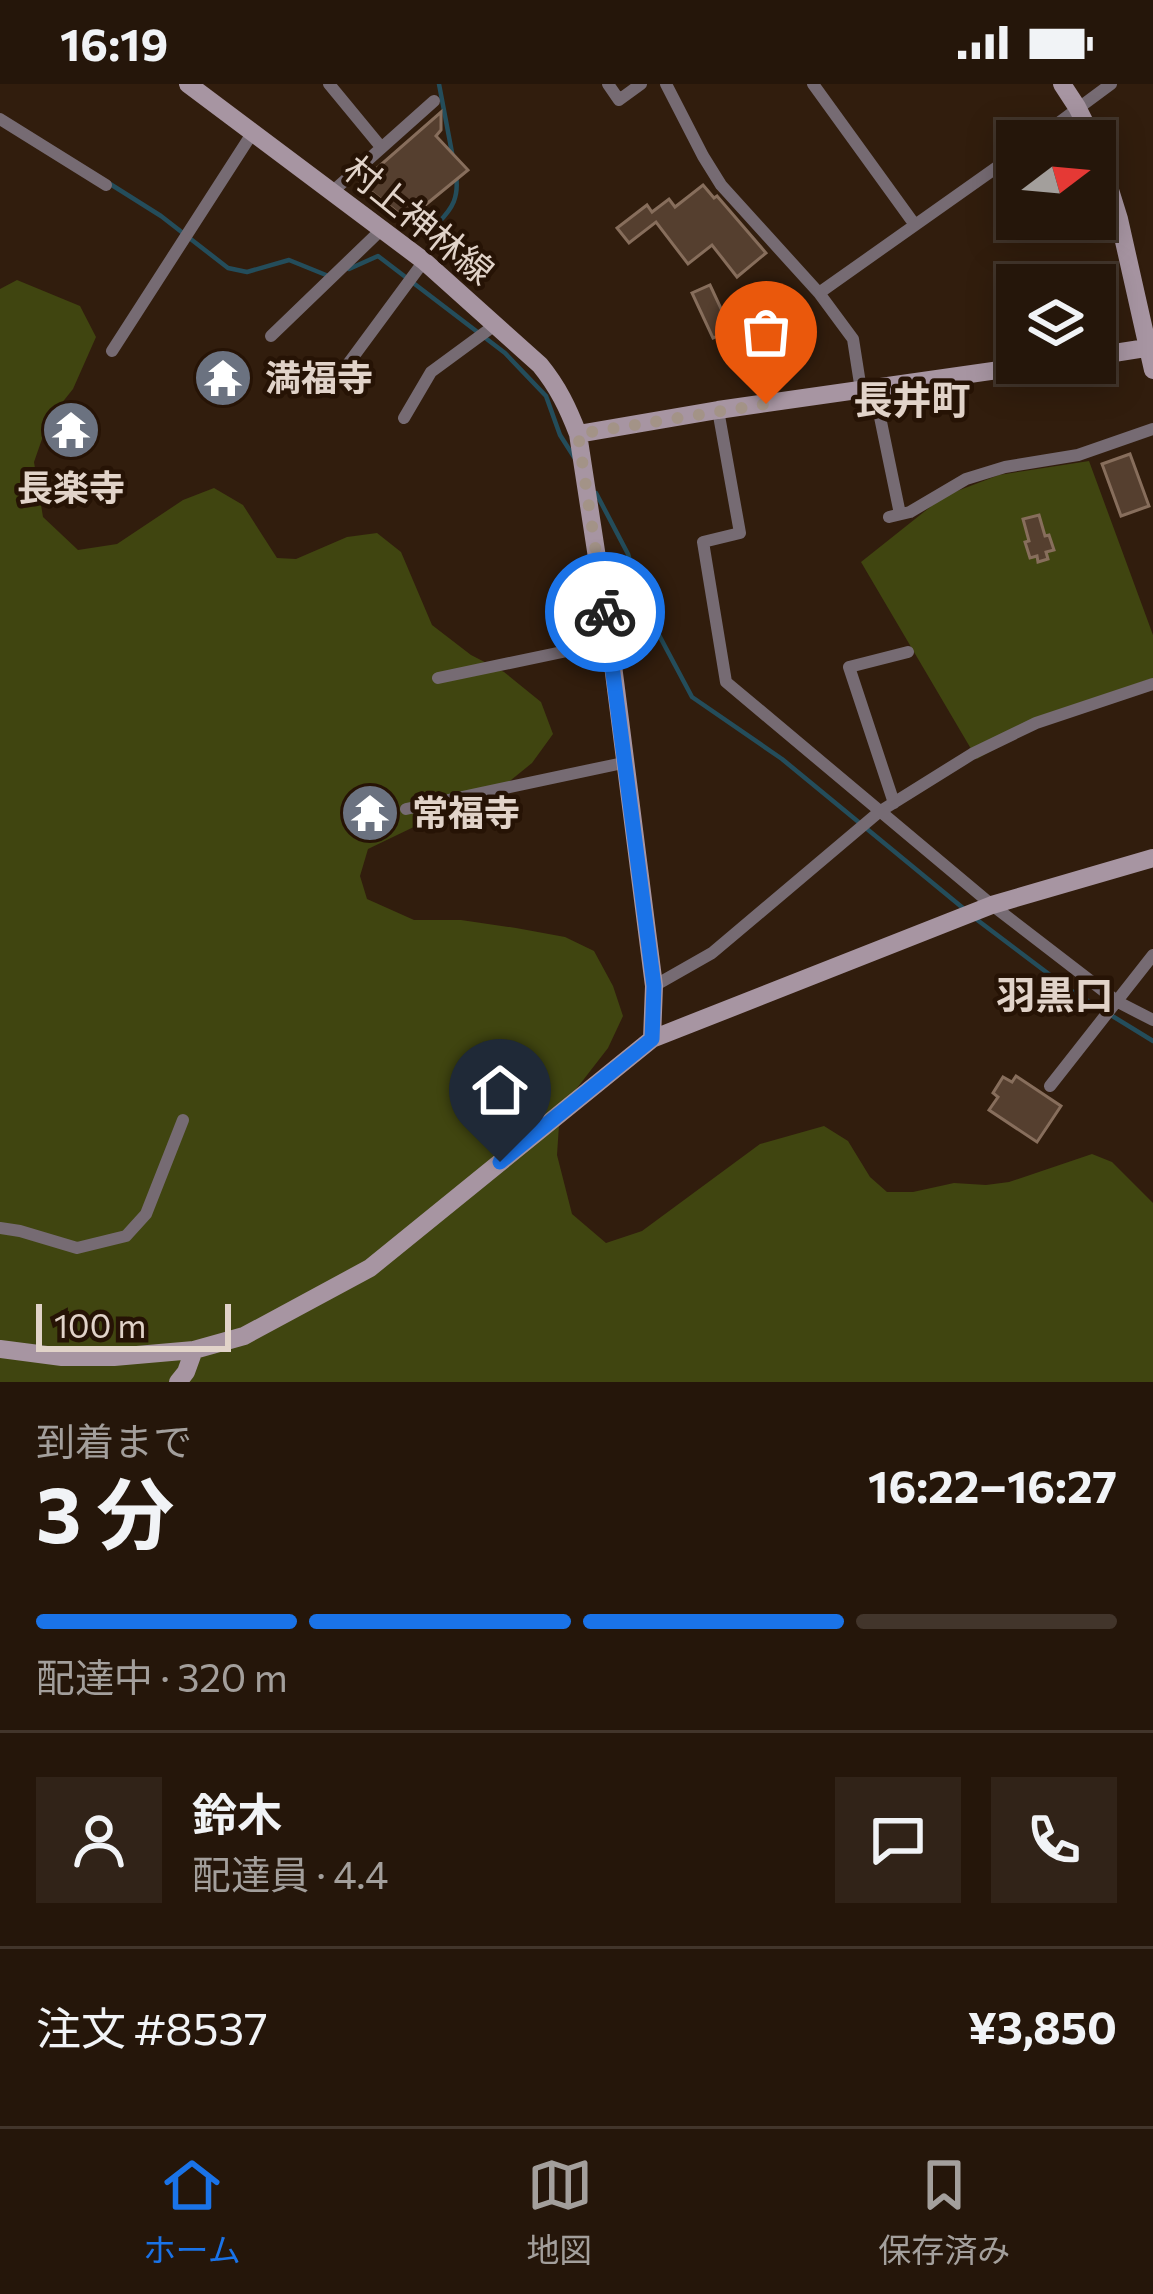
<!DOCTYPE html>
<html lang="ja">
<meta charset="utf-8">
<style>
:root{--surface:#25160a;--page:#312318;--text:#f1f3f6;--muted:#a39f9c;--line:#42352b;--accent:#1a73e8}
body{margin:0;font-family:Commissioner,"Noto Sans JP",sans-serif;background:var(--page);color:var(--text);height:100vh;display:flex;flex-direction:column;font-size:45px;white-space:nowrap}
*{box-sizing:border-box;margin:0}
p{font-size:39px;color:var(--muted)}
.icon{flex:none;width:66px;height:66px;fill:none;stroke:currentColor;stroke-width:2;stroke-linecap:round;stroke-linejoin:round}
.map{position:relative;height:1298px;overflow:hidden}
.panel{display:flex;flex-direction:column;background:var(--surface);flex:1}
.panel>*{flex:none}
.needle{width:78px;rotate:74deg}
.tools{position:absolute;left:996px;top:36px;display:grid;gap:24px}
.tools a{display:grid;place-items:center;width:120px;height:120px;border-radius:0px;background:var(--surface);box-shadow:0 6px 30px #0003,0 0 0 3px var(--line);font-size:60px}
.scale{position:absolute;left:36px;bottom:30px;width:195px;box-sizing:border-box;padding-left:12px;border:6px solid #e1d3c9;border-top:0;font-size:33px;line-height:42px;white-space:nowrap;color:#e1d3c9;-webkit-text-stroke:9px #261305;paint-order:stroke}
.pin{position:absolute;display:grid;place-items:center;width:102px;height:102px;color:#fff;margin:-123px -51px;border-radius:50% 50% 50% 0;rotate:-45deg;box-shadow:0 0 12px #0007}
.pin .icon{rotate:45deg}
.courier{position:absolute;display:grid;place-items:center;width:120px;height:120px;margin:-60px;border:9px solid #1a73e8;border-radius:50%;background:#fff;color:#222;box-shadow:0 3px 15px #0007}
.overview em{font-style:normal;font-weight:700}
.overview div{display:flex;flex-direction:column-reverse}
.overview{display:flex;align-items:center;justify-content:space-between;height:204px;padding:0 36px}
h1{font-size:78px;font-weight:700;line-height:90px}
.bar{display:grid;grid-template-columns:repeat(4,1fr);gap:18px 12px;align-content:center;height:144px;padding:0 36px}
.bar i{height:15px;border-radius:9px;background:var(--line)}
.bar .active{background:var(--accent)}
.bar p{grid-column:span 4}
.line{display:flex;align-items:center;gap:30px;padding:0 36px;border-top:3px solid var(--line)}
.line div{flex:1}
.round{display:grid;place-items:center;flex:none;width:126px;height:126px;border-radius:0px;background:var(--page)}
.status{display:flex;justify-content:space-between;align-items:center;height:84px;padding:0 60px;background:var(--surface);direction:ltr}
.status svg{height:33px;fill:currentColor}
.tab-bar{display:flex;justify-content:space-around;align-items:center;height:168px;border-top:3px solid var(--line);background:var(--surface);font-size:33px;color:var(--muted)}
.tab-bar a{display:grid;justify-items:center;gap:6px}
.tab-bar .active{color:var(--accent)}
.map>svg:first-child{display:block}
.green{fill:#404510}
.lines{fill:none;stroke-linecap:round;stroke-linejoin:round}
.stream{stroke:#244d5b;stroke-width:4.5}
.building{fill:#553f2f;stroke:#876e5c;stroke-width:3}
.street{stroke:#766b73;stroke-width:12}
.secondary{stroke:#a795a2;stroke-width:18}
.done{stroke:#a39387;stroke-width:12;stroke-dasharray:0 21.6}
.route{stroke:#1a73e8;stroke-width:15}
.labels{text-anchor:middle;stroke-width:9;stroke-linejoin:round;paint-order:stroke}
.street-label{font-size:36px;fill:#e1d3c9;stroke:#261305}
.poi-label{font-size:36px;font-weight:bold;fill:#e1d3c9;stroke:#261305;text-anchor:start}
.neighbourhood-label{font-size:39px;font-weight:bold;fill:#e1d3c9;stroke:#261305}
</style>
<div class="status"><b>16:19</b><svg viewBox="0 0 49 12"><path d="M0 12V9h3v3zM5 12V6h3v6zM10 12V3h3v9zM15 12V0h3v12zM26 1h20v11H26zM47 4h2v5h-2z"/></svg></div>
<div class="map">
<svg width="1153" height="1298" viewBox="0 0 1153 1298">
<rect width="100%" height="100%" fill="#311d0d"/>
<path class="green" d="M 17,196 L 80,222 L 96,253 L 73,305 L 49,335 L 34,378 L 43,433 L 78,466 L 117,460 L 183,416 L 214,404 L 243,421 L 277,474 L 296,475 L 347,453 L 377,449 L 401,468 L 432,541 L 471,571 L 504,588 L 541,618 L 553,650 L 532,679 L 494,710 L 447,727 L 368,765 L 360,792 L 367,815 L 414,836 L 461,836 L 516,844 L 565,853 L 594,867 L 613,902 L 623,932 L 608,964 L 560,1026 L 557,1071 L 572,1130 L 606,1159 L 642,1147 L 760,1060 L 824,1042 L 848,1057 L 870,1093 L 887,1108 L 913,1108 L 954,1099 L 986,1101 L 1009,1098 L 1092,1070 L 1112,1078 L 1153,1119 L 1153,1298 L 0,1298 L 0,205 Z
M 1089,377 L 1153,551 L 1153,594 L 1066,625 L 977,675 L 861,478 L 944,412 L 999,391 Z"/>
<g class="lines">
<path class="stream" d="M 439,0 L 453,74
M 107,98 L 161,132 L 228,184 L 247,188 L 289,176 L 326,191
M 438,139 C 453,124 459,113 456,91
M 349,185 L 378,172 L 505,269 L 546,312 L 560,351 L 574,373
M 596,409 L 628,470 L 643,521 L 692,613 L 782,675 L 963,824
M 976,835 L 1070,906 L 1153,957"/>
</g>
<path class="building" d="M 441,28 L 441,46 L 436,52 L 468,86 L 407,136 L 360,99 Z
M 703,101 L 714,114 L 717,112 L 766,169 L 737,193 L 712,161 L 688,180 L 656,138 L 629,159 L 617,144 L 647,121 L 652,128 L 669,115 L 675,123 Z
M 710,201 L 731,246 L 713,254 L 692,209 Z
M 1130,370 L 1149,422 L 1121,432 L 1102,380 Z
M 1039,431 L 1045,452 L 1049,451 L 1054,466 L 1046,468 L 1048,475 L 1038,478 L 1037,472 L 1030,474 L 1025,458 L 1029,457 L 1023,435 Z
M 1016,992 L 1061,1022 L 1037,1058 L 989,1026 L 998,1013 L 993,1009 L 1003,993 L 1012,998 Z"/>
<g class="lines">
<path class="street" d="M 329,0 L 381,63
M 608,0 L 619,16 L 641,0
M 666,0 L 703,72 L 721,101 L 819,209 L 853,255 L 861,306
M 813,0 L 915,141
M 0,35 L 106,101
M 1034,57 L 1111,0
M 332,108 L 434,17
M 819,209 L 1017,69
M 271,252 L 382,145
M 112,267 L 253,48
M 345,284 L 424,177
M 874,304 L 900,430
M 718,326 L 740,449 L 703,458 L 726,598 L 992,821 L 1118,918 L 1153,936
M 404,334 L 431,288 L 495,241
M 889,433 L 910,428 L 966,395 L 1005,383 L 1078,371 L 1153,345
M 438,594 L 610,558
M 894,719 L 849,583 L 908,568
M 406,725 L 623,679
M 654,902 L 712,869 L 879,728 L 972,670 L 1036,639 L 1153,600
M 1050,1002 L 1153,871
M 0,1144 L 20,1147 L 77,1164 L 126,1152 L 146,1130 L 183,1036"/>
<path class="secondary" d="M 1062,0 L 1077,23 L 1094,57
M 1095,58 L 1119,135 L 1153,286
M 1095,272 L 1153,263
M 578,350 L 718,326 L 1048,279
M 652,955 L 992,821 L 1153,774
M 0,1265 L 62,1273 L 114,1273 L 194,1266 L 244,1252 L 370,1184 L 652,955 L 654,902 L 610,558 L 578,350 C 568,324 558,303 540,281 L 424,177 L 188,0
M 178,1298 L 186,1288 L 194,1266"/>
</g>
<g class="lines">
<path class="done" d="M 605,528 L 578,350 L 766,320"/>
<path class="route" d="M 500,1078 L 652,955 L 654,902 L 605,528"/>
</g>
<defs>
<g id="temple-disc" transform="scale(3)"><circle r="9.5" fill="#6b7280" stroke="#261305"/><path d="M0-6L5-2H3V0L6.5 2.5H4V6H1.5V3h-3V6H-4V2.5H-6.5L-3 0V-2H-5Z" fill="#fff"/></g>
</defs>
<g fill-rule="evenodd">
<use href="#temple-disc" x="223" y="294"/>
<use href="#temple-disc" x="71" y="346"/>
<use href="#temple-disc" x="370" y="729"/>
</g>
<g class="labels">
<g class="street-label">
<text transform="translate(419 136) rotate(39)" y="13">村上神林線</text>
</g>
<g class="poi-label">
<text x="265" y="307">満福寺</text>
<text x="71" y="417" text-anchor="middle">長楽寺</text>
<text x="412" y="742">常福寺</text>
</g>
<g class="neighbourhood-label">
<text x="912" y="330">長井町</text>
<text x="1055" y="925">羽黒口</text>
</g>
</g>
</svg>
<div class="tools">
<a><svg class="needle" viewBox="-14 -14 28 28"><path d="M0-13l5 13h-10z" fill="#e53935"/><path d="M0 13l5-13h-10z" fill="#a39f9c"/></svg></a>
<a><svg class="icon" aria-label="layers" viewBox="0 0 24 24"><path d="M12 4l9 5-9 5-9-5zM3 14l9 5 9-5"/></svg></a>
</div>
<div class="scale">100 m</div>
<div class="pin" style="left:766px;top:320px;background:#ea580c"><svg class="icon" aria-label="bag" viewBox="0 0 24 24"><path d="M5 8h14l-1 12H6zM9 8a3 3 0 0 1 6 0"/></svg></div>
<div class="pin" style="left:500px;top:1078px;background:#1f2937"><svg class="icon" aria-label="home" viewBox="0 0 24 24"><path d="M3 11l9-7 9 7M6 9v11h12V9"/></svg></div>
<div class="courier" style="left:605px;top:528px"><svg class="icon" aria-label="bike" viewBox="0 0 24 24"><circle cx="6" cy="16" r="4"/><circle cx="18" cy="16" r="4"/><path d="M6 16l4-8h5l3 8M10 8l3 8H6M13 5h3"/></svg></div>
</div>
<section class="panel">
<div class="overview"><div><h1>3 分</h1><p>到着まで</p></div><em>16:22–16:27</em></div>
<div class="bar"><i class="active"></i><i class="active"></i><i class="active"></i><i></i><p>配達中 · 320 m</p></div>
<div class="line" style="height:216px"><a class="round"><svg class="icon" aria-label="person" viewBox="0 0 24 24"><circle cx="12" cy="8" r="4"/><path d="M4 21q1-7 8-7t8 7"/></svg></a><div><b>鈴木</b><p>配達員 · 4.4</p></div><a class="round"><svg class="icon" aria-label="chat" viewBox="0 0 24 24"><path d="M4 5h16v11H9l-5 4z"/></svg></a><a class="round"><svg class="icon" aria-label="phone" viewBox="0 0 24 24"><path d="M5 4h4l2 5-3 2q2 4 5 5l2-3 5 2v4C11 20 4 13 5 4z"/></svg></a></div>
<div class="line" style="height:156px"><div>注文 #8537</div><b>¥3,850</b></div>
</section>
<nav class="tab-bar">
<a class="active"><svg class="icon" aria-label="home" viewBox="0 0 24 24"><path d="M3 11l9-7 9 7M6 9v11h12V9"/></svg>ホーム</a>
<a><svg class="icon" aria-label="map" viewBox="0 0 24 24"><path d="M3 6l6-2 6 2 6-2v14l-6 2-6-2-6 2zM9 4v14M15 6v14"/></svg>地図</a>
<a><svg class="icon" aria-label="saved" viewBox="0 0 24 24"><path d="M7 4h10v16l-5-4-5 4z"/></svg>保存済み</a>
</nav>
